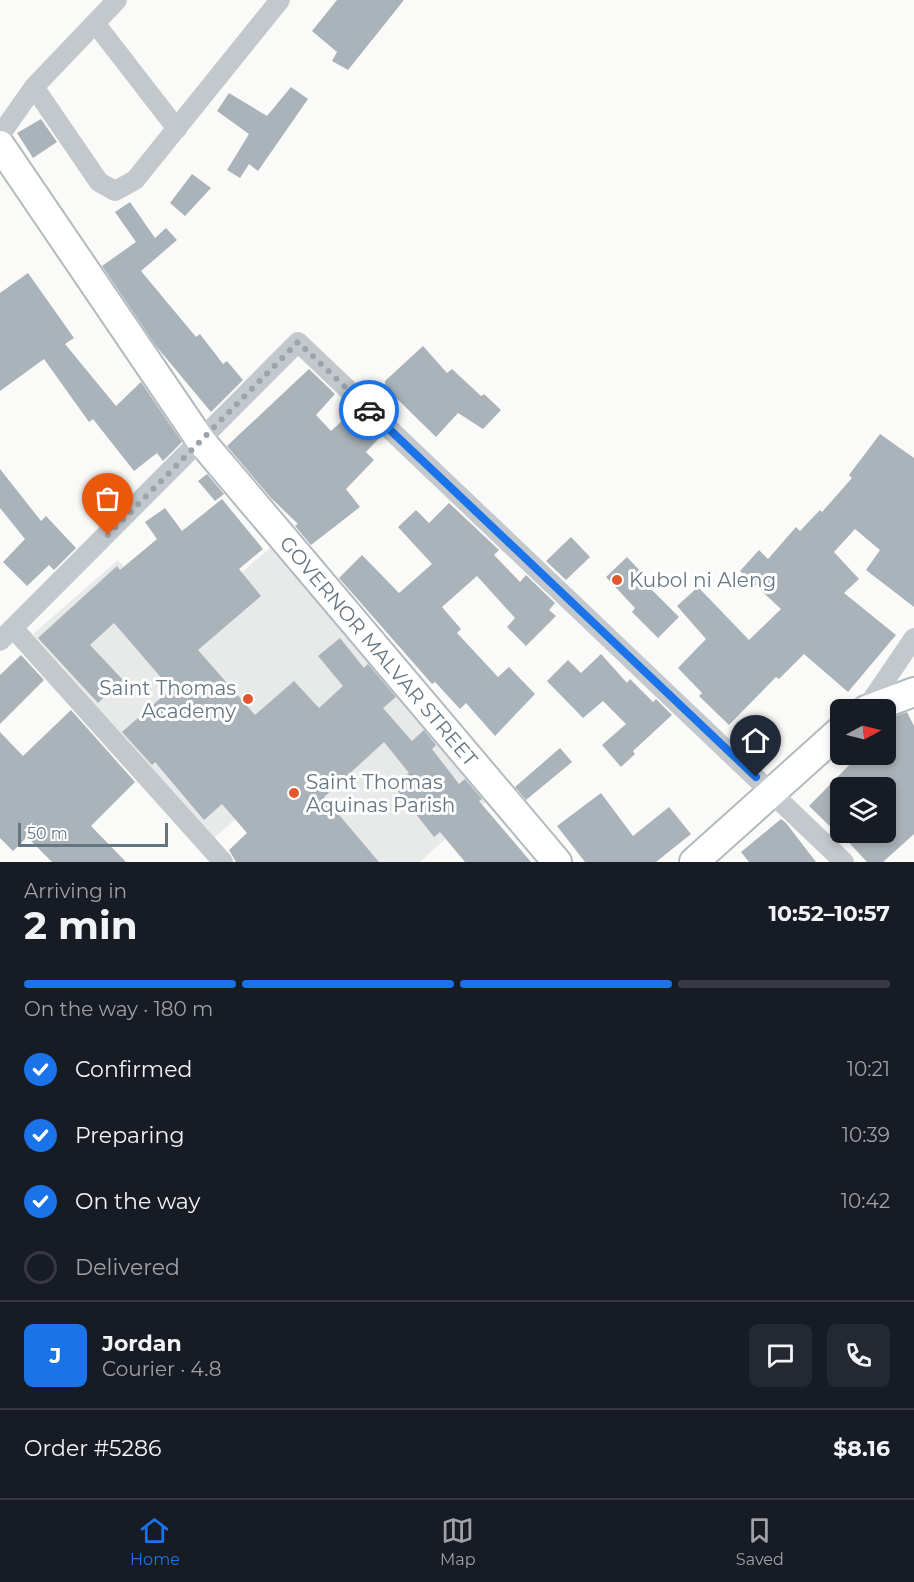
<!DOCTYPE html>
<meta charset="utf-8">
<style>
:root{--surface:#171b24;--page:#242831;--text:#f1f3f6;--muted:#9ea1a6;--line:#363941;--accent:#1a73e8}
body{margin:0;font-family:Montserrat,sans-serif;background:var(--page);color:var(--text);height:100vh;display:flex;flex-direction:column;font-size:22px;white-space:nowrap}
*{box-sizing:border-box;margin:0}
p{font-size:20px;color:var(--muted)}
.icon{flex:none;width:33px;height:33px;fill:none;stroke:currentColor;stroke-width:2;stroke-linecap:round;stroke-linejoin:round}
.map{position:relative;height:862px;overflow:hidden}
.sheet{display:flex;flex-direction:column;background:var(--surface);flex:1}
.sheet>*{flex:none}
.needle{width:39px;rotate:83deg}
.controls{position:absolute;left:830px;top:699px;display:grid;gap:12px}
.controls a{display:grid;place-items:center;width:66px;height:66px;border-radius:9px;background:var(--surface);box-shadow:0 3px 9px #0003;font-size:30px}
.scale{position:absolute;left:18px;bottom:15px;width:150px;box-sizing:border-box;padding-left:6px;border:3px solid #657683;border-top:0;font-size:16px;line-height:21px;white-space:nowrap;color:#657683;-webkit-text-stroke:4px #fff;paint-order:stroke}
.pin{position:absolute;display:grid;place-items:center;width:51px;height:51px;color:#fff;margin:-62px -26px;border-radius:50% 50% 50% 0;rotate:-45deg;box-shadow:0 0 6px #0007}
.pin .icon{rotate:45deg}
.courier{position:absolute;display:grid;place-items:center;width:60px;height:60px;margin:-30px;border:4px solid #1a73e8;border-radius:50%;background:#fff;color:#222;box-shadow:0 2px 8px #0007}
.summary em{font-style:normal;font-weight:700}
.summary div{display:flex;flex-direction:column-reverse}
.summary{display:flex;align-items:center;justify-content:space-between;height:102px;padding:0 24px}
h1{font-size:39px;font-weight:700;line-height:45px}
.bar{display:grid;grid-template-columns:repeat(4,1fr);gap:9px 6px;align-content:center;height:72px;padding:0 24px}
.bar i{height:8px;border-radius:4px;background:var(--line)}
.bar .selected{background:var(--accent)}
.bar p{grid-column:span 4}
.line{display:flex;align-items:center;gap:15px;padding:0 24px;border-top:2px solid var(--line)}
.line div{flex:1}
.round{display:grid;place-items:center;flex:none;width:63px;height:63px;border-radius:9px;background:var(--page)}
ol{padding:0 24px;list-style:none}
li{display:flex;align-items:center;gap:18px;height:66px}
li p{margin-inline-start:auto}
li .icon{padding:6px;border-radius:50%;background:var(--accent);color:#fff;stroke-width:4}
li:last-child{color:var(--muted)}
li i{width:33px;height:33px;border:3px solid var(--line);border-radius:50%}
.tab-bar{display:flex;justify-content:space-around;align-items:center;height:84px;border-top:2px solid var(--line);background:var(--surface);font-size:16px;color:var(--muted)}
.tab-bar a{display:grid;justify-items:center;gap:3px}
.tab-bar .selected{color:var(--accent)}
.map>svg:first-child{display:block}
.built{fill:#e8e9e9}
.building{fill:#aab3b9;fill-rule:evenodd}
.lines{fill:none;stroke-linecap:round;stroke-linejoin:round}
.secondary-casing{stroke:#b3babf;stroke-width:32}
.minor{stroke:#c3c8cc;stroke-width:20}
.secondary{stroke:#fff;stroke-width:28}
.done{stroke:#99a4ac;stroke-width:6;stroke-dasharray:0 10.8}
.route{stroke:#1a73e8;stroke-width:8}
.poi-dot{fill:#e4572e;stroke:#fff;stroke-width:2}
.labels{text-anchor:middle;stroke-width:6;stroke-linejoin:round;paint-order:stroke}
.poi-label{font-size:20px;fill:#657683;stroke:#fff;text-anchor:start}
.street-label{font-size:20px;fill:#657683;stroke:#fff}
</style>
<div class="map">
<svg width="914" height="862" viewBox="0 0 914 862">
<rect width="100%" height="100%" fill="#fafaf8"/>
<path class="built" d="M 271,547 L 490,798 L 420,862 L 379,862 L 297,765 L 214,838 L 33,634 L 118,560 L 178,628 Z"/>
<path class="building" d="M 337,0 L 404,0 L 348,70 L 332,61 L 337,52 L 312,31 Z
M 291,87 L 308,99 L 258,171 L 249,164 L 240,178 L 227,170 L 249,134 L 217,111 L 229,93 L 267,116 Z
M 41,119 L 57,142 L 33,158 L 17,133 Z
M 192,174 L 211,188 L 185,216 L 170,203 Z
M 130,202 L 155,238 L 166,228 L 177,240 L 141,271 L 196,337 L 200,334 L 223,364 L 227,361 L 243,380 L 211,412 L 156,346 L 102,266 L 136,242 L 115,212 Z
M 28,273 L 74,338 L 65,344 L 116,406 L 141,382 L 182,442 L 163,461 L 157,453 L 134,471 L 93,419 L 89,422 L 44,359 L 0,391 L 0,293 Z
M 423,346 L 447,373 L 452,369 L 481,396 L 484,394 L 501,410 L 483,429 L 458,413 L 436,437 L 385,387 L 385,381 Z
M 309,369 L 335,394 L 316,415 L 331,431 L 353,411 L 380,437 L 366,452 L 374,460 L 346,489 L 360,507 L 311,545 L 295,526 L 298,524 L 271,498 L 227,446 Z
M 880,434 L 914,458 L 914,607 L 866,570 L 880,550 L 855,529 L 834,552 L 859,579 L 844,593 L 896,635 L 848,692 L 804,654 L 779,679 L 776,677 L 729,725 L 699,696 L 702,693 L 678,668 L 706,639 L 677,606 L 698,587 L 749,640 L 781,609 L 740,571 L 759,550 L 768,559 L 796,527 L 800,531 L 820,510 L 822,512 L 852,478 L 849,475 Z
M 0,469 L 41,521 L 46,516 L 76,548 L 54,570 L 49,565 L 27,586 L 3,562 L 25,539 L 0,508 Z
M 207,474 L 224,494 L 215,501 L 198,481 Z
M 222,499 L 263,549 L 239,569 L 261,596 L 198,650 L 255,715 L 294,681 L 319,708 L 343,686 L 318,656 L 340,638 L 364,668 L 368,664 L 396,697 L 383,708 L 412,741 L 424,730 L 436,745 L 432,749 L 459,784 L 465,779 L 482,799 L 479,801 L 531,862 L 465,862 L 440,832 L 434,837 L 393,785 L 409,773 L 384,742 L 324,797 L 379,862 L 236,862 L 229,850 L 247,833 L 222,804 L 204,820 L 155,762 L 152,765 L 122,732 L 171,689 L 114,623 L 90,645 L 123,680 L 98,703 L 38,638 L 117,566 L 120,570 L 157,539 L 145,522 L 165,508 L 182,531 Z
M 449,503 L 499,550 L 494,555 L 520,582 L 526,575 L 555,603 L 549,610 L 556,616 L 526,646 L 507,627 L 515,618 L 477,576 L 442,607 L 461,629 L 457,633 L 498,677 L 509,667 L 535,694 L 495,736 L 466,703 L 460,709 L 435,682 L 432,684 L 339,578 L 362,555 L 399,593 L 432,564 L 398,527 L 416,510 L 429,523 Z
M 571,537 L 590,557 L 566,580 L 546,561 Z
M 627,557 L 643,574 L 640,578 L 679,617 L 658,638 L 632,612 L 635,608 L 606,577 Z
M 601,654 L 627,683 L 630,679 L 653,702 L 656,699 L 672,715 L 633,751 L 635,754 L 621,767 L 602,745 L 626,724 L 603,701 L 583,718 L 547,681 L 568,660 L 581,673 Z
M 21,655 L 44,680 L 0,724 L 0,675 Z
M 71,710 L 135,782 L 91,826 L 126,862 L 52,862 L 27,837 L 13,851 L 0,838 L 0,732 L 23,756 Z
M 907,712 L 914,726 L 914,834 L 883,862 L 867,862 L 840,833 L 840,836 L 809,806 L 860,754 L 885,754 L 885,720 ZM 840,788 L 885,788 L 885,832 L 840,832 Z
M 560,748 L 572,762 L 526,800 L 515,787 Z
M 601,793 L 633,836 L 669,807 L 691,834 L 656,862 L 585,862 L 557,826 Z
M 781,819 L 786,823 L 816,862 L 749,862 L 741,852 Z"/>
<g class="lines">
<g class="secondary-casing">
<g id="secondary">
<path id="s1" d="M 0,145 L 201,441 L 557,862"/>
<path d="M 866,710 L 914,692"/>
<path d="M 694,862 L 840,731"/>
</g>
</g>
<path class="minor" d="M 95,23 L 177,129
M 34,87 L 99,182 L 115,191 L 135,180 L 280,0
M 0,135 L 34,87 L 117,0
M 14,629 L 223,862
M 0,641 L 298,342 L 844,862
M 865,710 L 914,638"/>
<use href="#secondary" class="secondary"/>
</g>
<g class="lines">
<path class="done" d="M 108,535 L 298,342 L 369,410"/>
<path class="route" d="M 369,410 L 756,777"/>
</g>
<g class="poi-dot">
<circle cx="617" cy="580" r="6"/>
<circle cx="248" cy="699" r="6"/>
<circle cx="294" cy="793" r="6"/>
</g>
<g class="labels">
<g class="poi-label">
<text x="629" y="587">Kubol ni Aleng</text>
<text x="236" y="695" text-anchor="end">Saint Thomas<tspan x="236" dy="23">Academy</tspan></text>
<text x="306" y="789">Saint Thomas<tspan x="306" dy="23">Aquinas Parish</tspan></text>
</g>
<g class="street-label">
<text dy="7" stroke="none"><textPath href="#s1" startOffset="633">GOVERNOR MALVAR STREET</textPath></text>
</g>
</g>
</svg>
<div class="controls">
<a><svg class="needle" viewBox="-14 -14 28 28"><path d="M0-13l5 13h-10z" fill="#e53935"/><path d="M0 13l5-13h-10z" fill="#9ea1a6"/></svg></a>
<a><svg class="icon" aria-label="layers" viewBox="0 0 24 24"><path d="M12 4l9 5-9 5-9-5zM3 14l9 5 9-5"/></svg></a>
</div>
<div class="scale">50 m</div>
<div class="pin" style="left:108px;top:535px;background:#ea580c"><svg class="icon" aria-label="bag" viewBox="0 0 24 24"><path d="M5 8h14l-1 12H6zM9 8a3 3 0 0 1 6 0"/></svg></div>
<div class="pin" style="left:756px;top:777px;background:#1f2937"><svg class="icon" aria-label="home" viewBox="0 0 24 24"><path d="M3 11l9-7 9 7M6 9v11h12V9"/></svg></div>
<div class="courier" style="left:369px;top:410px"><svg class="icon" aria-label="car" viewBox="0 0 24 24"><path d="M5 17H2v-5l4-1 3-4h7l3 4 3 1v5h-3M9 17h6M6 11h13"/><circle cx="7" cy="17" r="2"/><circle cx="17" cy="17" r="2"/></svg></div>
</div>
<section class="sheet">
<div class="summary"><div><h1>2 min</h1><p>Arriving in</p></div><em>10:52–10:57</em></div>
<div class="bar"><i class="selected"></i><i class="selected"></i><i class="selected"></i><i></i><p>On the way · 180 m</p></div>
<ol>
<li><svg class="icon" aria-label="check" viewBox="0 0 24 24"><path d="M5 12l5 5 9-10"/></svg>Confirmed<p>10:21</p></li>
<li><svg class="icon" aria-label="check" viewBox="0 0 24 24"><path d="M5 12l5 5 9-10"/></svg>Preparing<p>10:39</p></li>
<li><svg class="icon" aria-label="check" viewBox="0 0 24 24"><path d="M5 12l5 5 9-10"/></svg>On the way<p>10:42</p></li>
<li><i></i>Delivered</li>
</ol>
<div class="line" style="height:108px"><b class="round" style="background:var(--accent);color:#fff">J</b><div><b>Jordan</b><p>Courier · 4.8</p></div><a class="round"><svg class="icon" aria-label="chat" viewBox="0 0 24 24"><path d="M4 5h16v11H9l-5 4z"/></svg></a><a class="round"><svg class="icon" aria-label="phone" viewBox="0 0 24 24"><path d="M5 4h4l2 5-3 2q2 4 5 5l2-3 5 2v4C11 20 4 13 5 4z"/></svg></a></div>
<div class="line" style="height:78px"><div>Order #5286</div><b>$8.16</b></div>
</section>
<nav class="tab-bar">
<a class="selected"><svg class="icon" aria-label="home" viewBox="0 0 24 24"><path d="M3 11l9-7 9 7M6 9v11h12V9"/></svg>Home</a>
<a><svg class="icon" aria-label="map" viewBox="0 0 24 24"><path d="M3 6l6-2 6 2 6-2v14l-6 2-6-2-6 2zM9 4v14M15 6v14"/></svg>Map</a>
<a><svg class="icon" aria-label="saved" viewBox="0 0 24 24"><path d="M7 4h10v16l-5-4-5 4z"/></svg>Saved</a>
</nav>
